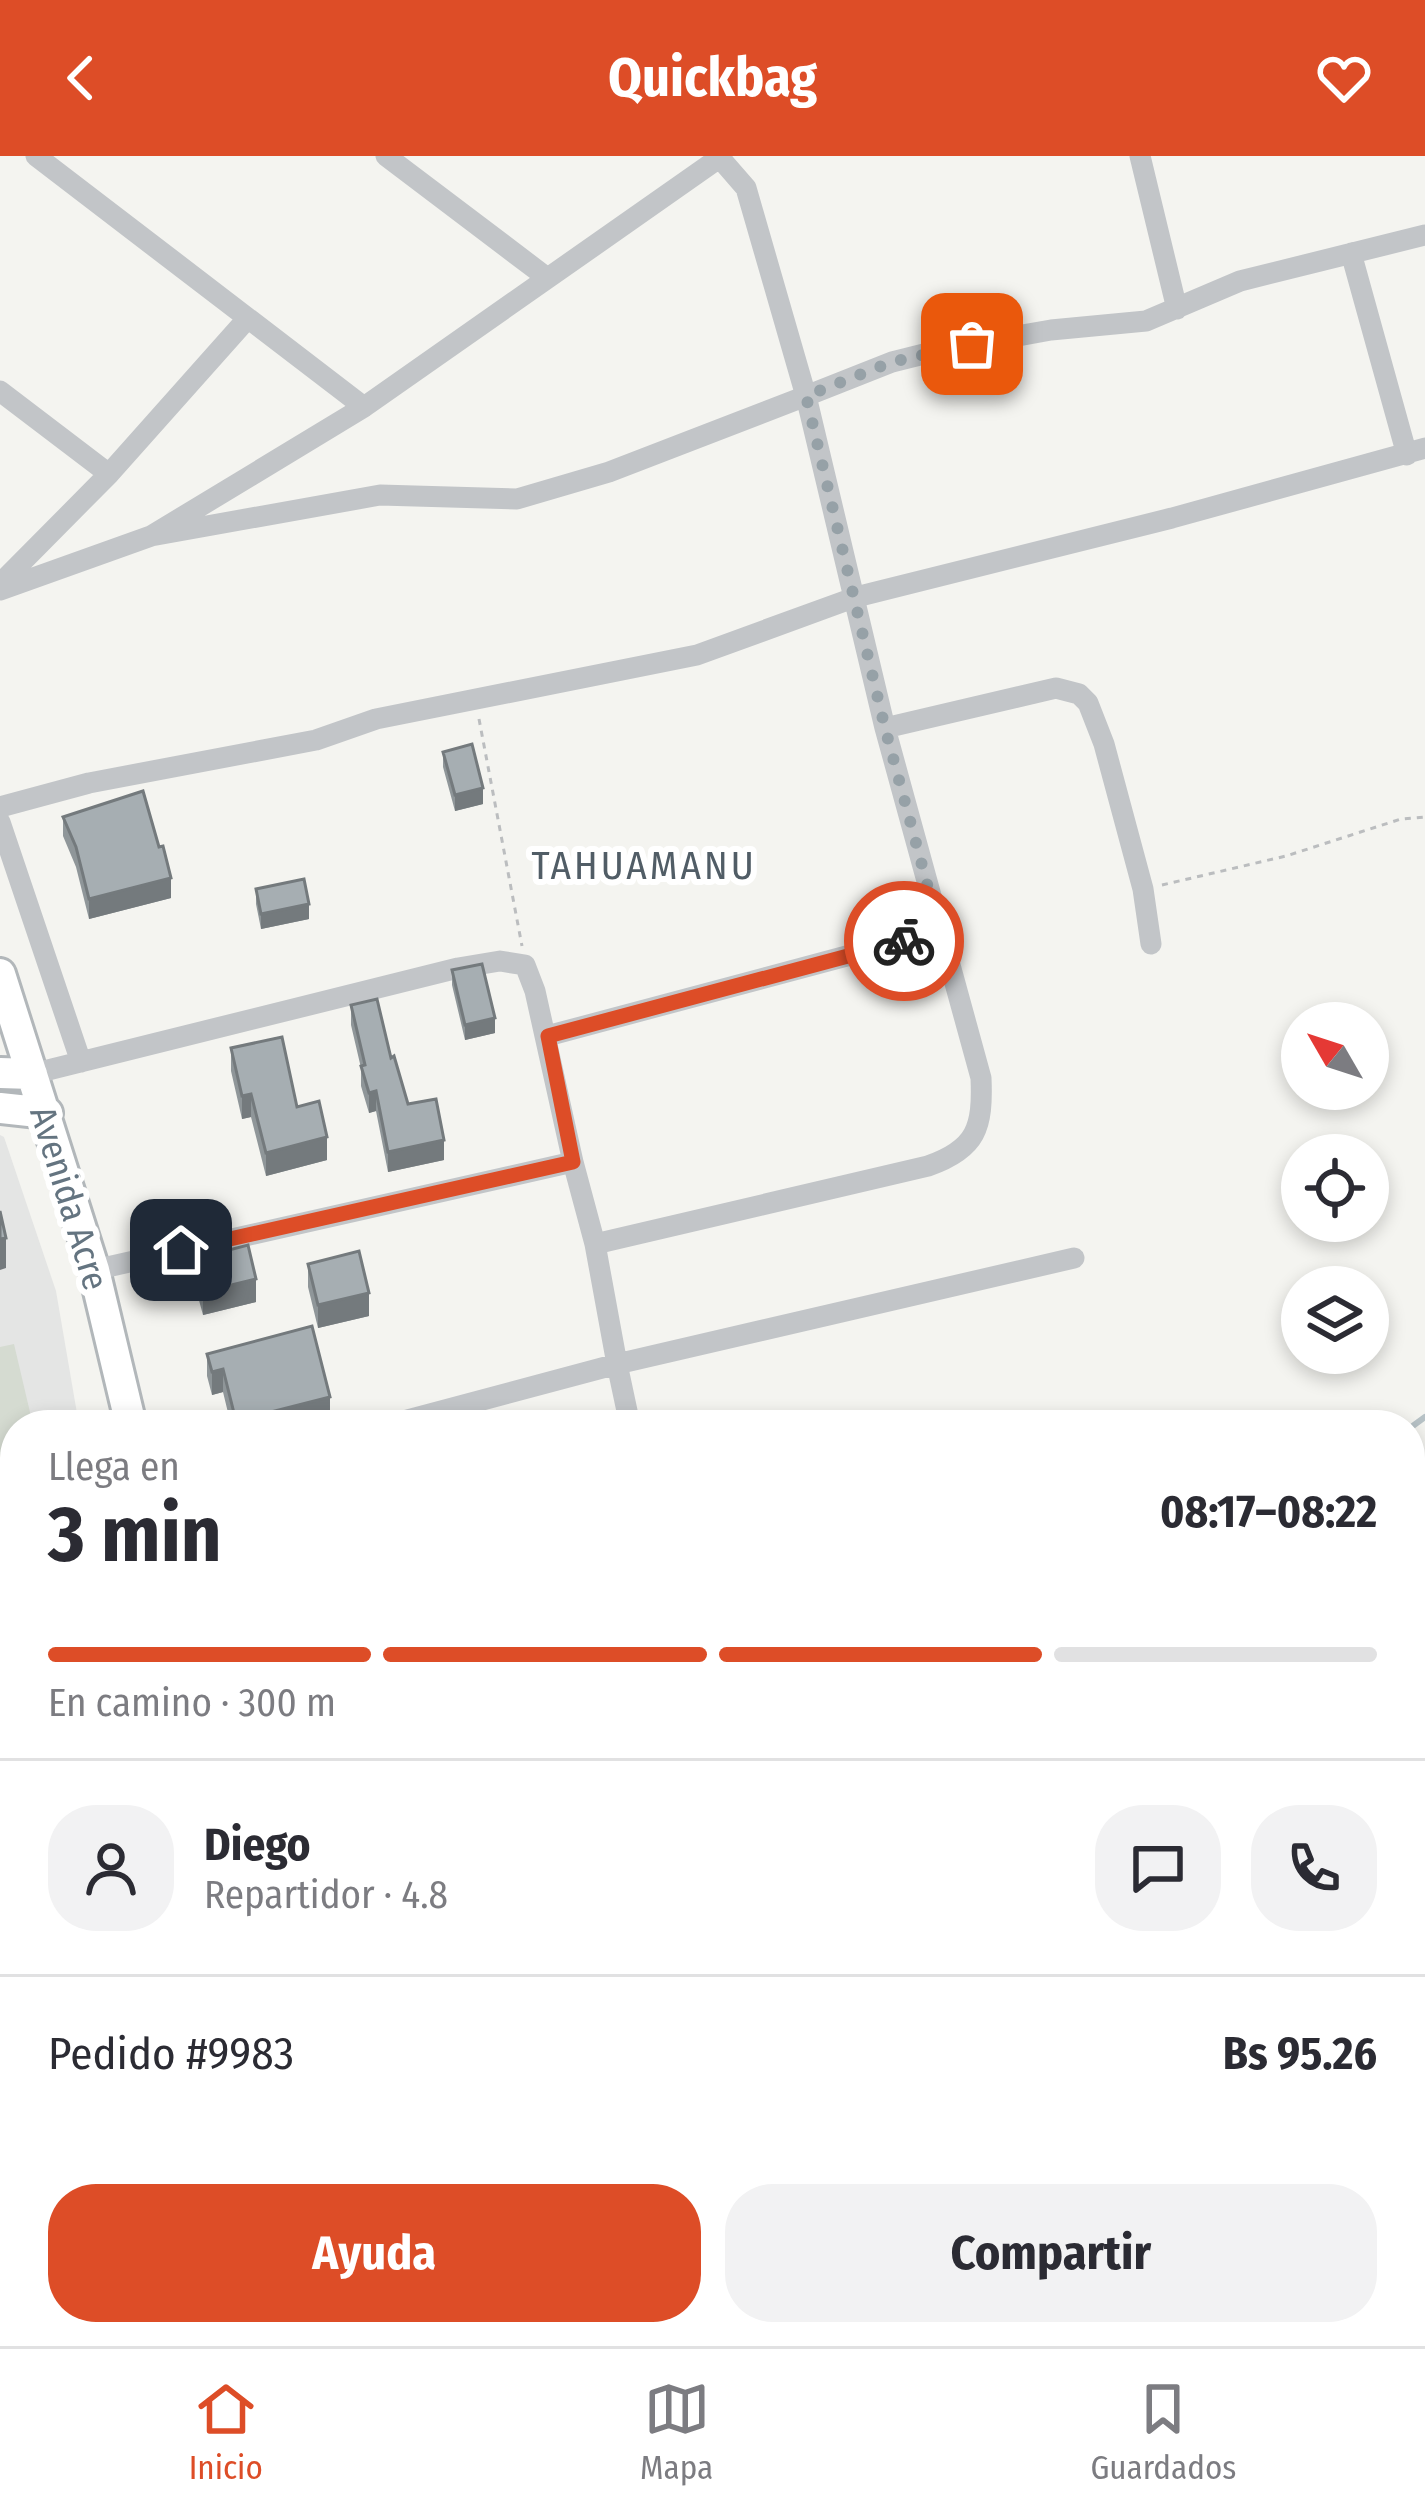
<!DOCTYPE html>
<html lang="es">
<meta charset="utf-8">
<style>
:root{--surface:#fff;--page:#f2f2f3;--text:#2b2b33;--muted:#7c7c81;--line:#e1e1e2;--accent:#dd4d27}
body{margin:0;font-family:"Fira Sans Condensed",sans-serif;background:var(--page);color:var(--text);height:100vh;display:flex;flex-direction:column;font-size:45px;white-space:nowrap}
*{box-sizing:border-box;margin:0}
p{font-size:39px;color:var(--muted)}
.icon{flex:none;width:66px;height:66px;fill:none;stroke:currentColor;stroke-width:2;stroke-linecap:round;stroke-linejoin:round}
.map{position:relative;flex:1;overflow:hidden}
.side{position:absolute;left:0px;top:1254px;width:1425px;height:936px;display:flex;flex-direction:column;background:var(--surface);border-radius:48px 48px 0 0;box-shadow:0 6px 18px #0003}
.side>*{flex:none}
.needle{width:78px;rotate:309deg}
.fabs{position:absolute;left:1281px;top:846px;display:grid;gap:24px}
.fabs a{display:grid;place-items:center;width:108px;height:108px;border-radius:50%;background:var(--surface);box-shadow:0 6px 18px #0003;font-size:60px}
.pin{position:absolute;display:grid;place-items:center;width:102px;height:102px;color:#fff;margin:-51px;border-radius:24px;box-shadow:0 6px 18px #0006}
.courier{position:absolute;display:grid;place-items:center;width:120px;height:120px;margin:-60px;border:9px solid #dd4d27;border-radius:50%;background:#fff;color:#222;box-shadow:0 3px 15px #0007}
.headline em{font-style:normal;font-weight:700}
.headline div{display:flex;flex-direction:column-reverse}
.headline{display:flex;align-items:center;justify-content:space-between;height:204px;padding:0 48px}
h1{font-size:78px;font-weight:700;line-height:90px}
.bar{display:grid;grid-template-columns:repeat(4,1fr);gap:18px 12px;align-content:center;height:144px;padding:0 48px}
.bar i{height:15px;border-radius:9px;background:var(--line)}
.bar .on{background:var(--accent)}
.bar p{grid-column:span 4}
.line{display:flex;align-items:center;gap:30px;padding:0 48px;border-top:3px solid var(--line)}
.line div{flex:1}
.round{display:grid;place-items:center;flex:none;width:126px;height:126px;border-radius:48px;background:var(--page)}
.primary-button{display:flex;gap:24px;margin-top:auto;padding:24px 48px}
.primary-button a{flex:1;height:138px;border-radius:48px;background:var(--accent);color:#fff;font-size:48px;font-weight:700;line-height:138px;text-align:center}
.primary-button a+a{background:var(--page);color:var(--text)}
header{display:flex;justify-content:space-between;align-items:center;height:156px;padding:0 48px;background:var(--accent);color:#fff;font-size:54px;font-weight:700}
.tabs{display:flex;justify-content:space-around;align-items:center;height:168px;border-top:3px solid var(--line);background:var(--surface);font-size:33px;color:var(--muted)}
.tabs a{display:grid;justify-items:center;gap:6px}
.tabs .on{color:var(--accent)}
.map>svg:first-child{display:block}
.built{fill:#e4e5e4}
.green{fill:#d5dbd1}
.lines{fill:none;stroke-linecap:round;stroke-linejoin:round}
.stream{stroke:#b7c2c6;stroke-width:6}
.secondary-casing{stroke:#b2b7ba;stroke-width:36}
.path{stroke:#bbbdbf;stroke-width:3;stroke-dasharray:6 6;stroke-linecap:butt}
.street{stroke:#c2c5c8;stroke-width:21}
.secondary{stroke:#fff;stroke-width:30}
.wall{fill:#8f9699}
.shaded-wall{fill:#747a7d}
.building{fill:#a6aeb2;stroke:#747a7d;stroke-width:3}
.done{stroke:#96a1a7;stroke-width:12;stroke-dasharray:0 21.6}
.route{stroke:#dd4d27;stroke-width:15}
.labels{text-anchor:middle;stroke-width:12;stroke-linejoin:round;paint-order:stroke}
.street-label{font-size:36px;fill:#647480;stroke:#fff}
.neighbourhood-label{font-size:39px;letter-spacing:3px;fill:#515d66;stroke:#fff}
</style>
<header><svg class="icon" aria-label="back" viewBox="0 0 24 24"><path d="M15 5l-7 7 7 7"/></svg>Quickbag<svg class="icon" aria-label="heart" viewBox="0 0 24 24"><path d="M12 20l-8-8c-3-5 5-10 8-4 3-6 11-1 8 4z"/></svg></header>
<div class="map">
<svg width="1425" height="2190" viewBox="0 0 1425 2190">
<rect width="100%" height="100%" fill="#f4f4f0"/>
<path class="built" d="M 0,979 L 4,981 L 56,1135 L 79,1269 L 15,1269 L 15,2138 L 0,2135 Z"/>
<path class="green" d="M 14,1188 L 33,1269 L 15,1269 L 15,1417 L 0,1420 L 0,1191 Z"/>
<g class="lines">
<path class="stream" d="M 1410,1272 L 1425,1261
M 1237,2175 L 1251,2190"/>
<g class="secondary-casing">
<path id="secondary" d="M 0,818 L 94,1114 L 131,1269
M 0,917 L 32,918
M 0,952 L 47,957
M 283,2175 L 286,2190"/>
</g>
<path class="path" d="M 479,563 L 522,790
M 1162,729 L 1286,700 L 1401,663 L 1425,661
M 0,1591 L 15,1574
M 0,1846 L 15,1841
M 0,1914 L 0,1927"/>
<path class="street" d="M 36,0 L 364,251
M 386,0 L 546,121
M 1140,0 L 1177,153
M 1351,97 L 1407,299
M 0,235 L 109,318
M 151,380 L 380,339 L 517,343 L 609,316 L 806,240 L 746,32 L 720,2
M 0,428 L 109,318 L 247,163
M 0,434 L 151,380 L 364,251 L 722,0
M 885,572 L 1056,532 L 1079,538 L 1088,547 L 1104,588 L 1143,733 L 1151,788
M 0,651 L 89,627 L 316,584 L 376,563 L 697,499 L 856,441 L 1172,362 L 1425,292
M 0,666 L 81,906
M 547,880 L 940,775
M 32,918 L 458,812 L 500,805 L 525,809 L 535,835 L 573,1006
M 94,1114 L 573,1006 L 595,1088
M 389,1269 L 617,1208 L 595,1088 L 928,1010 C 977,993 983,971 981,922 L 885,572 L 806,240 L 892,206 L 944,193 L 1051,174 L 1146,165 L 1240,125 L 1425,79
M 630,1269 L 617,1208 L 1074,1102"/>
<use href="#secondary" class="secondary"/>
</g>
<path class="wall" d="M 443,596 L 483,648 L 455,655 L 443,611 Z
M 63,661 L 159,691 L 171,742 L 89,763 L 76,711 L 63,680 Z
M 256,733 L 309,763 L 261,773 L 256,748 Z
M 452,814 L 495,877 L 465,884 L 452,829 Z
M 351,849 L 391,902 L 408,948 L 444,1004 L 388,1016 L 376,955 L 369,957 L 361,930 L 361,912 L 351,869 Z
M 231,892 L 297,951 L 327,1004 L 266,1020 L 251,961 L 242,963 L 231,915 Z
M 194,1103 L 256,1146 L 203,1159 L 194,1126 Z
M 308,1108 L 369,1160 L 318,1172 L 308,1131 Z
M 207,1198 L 330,1264 L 310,1269 L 231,1269 L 223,1236 L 212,1239 L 207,1220 Z"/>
<path class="shaded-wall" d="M 483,632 L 483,648 L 455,655 L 455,639 Z
M 171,722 L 171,742 L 89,763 L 89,743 Z
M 309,748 L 309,763 L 261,773 L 261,758 Z
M 495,862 L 495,877 L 465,884 L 465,869 Z
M 376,935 L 376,955 L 369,957 L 369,937 Z
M 251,938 L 251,961 L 242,963 L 242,940 Z
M 327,981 L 327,1004 L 266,1020 L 266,997 Z
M 444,984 L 444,1004 L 388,1016 L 388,996 Z
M 6,1082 L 6,1112 L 0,1114 L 0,1083 Z
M 256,1123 L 256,1146 L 203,1159 L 203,1136 Z
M 369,1137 L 369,1160 L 318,1172 L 318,1149 Z
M 223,1213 L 223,1236 L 212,1239 L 212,1216 Z
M 330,1241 L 330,1264 L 310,1269 L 236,1269 L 236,1265 Z
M 15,1441 L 15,1474 L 0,1477 L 0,1444 Z
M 15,1712 L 15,1756 L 0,1763 L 0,1719 Z"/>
<path class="building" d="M 472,588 L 483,632 L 455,639 L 443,596 Z
M 143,635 L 159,691 L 163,690 L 171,722 L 89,743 L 76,691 L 63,661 Z
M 304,723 L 309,748 L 261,758 L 256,733 Z
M 482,808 L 495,862 L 465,869 L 452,814 Z
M 377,843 L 391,902 L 394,900 L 408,948 L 436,943 L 444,984 L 388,996 L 376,935 L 369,937 L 361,910 L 365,909 L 351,849 Z
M 282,881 L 297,951 L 319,945 L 327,981 L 266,997 L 251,938 L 242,940 L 231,892 Z
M 0,1055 L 6,1082 L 0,1083 Z
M 248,1089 L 256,1123 L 203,1136 L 194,1103 Z
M 359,1095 L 369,1137 L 318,1149 L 308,1108 Z
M 312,1170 L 330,1241 L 236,1265 L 223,1213 L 212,1216 L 207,1198 Z
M 15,1410 L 15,1441 L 0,1444 L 0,1414 Z
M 0,1655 L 15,1688 L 15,1712 L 0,1719 Z"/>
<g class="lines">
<path class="done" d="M 904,785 L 940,776 L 885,572 L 806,240 L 892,206 L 972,188"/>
<path class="route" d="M 181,1094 L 573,1006 L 548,880 L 904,785"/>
</g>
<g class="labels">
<g class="street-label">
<text transform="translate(70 1042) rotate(73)" y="13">Avenida Acre</text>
</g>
<g class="neighbourhood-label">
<text x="644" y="723">TAHUAMANU</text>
</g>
</g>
</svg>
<div class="fabs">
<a><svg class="needle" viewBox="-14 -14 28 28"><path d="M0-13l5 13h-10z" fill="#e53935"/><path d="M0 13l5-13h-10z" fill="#7c7c81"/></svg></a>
<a><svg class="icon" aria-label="locate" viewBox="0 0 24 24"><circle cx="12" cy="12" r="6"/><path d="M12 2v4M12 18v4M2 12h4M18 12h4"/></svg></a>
<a><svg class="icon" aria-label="layers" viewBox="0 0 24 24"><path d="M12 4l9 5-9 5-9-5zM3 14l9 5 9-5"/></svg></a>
</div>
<div class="pin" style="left:972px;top:188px;background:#ea580c"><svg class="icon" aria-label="bag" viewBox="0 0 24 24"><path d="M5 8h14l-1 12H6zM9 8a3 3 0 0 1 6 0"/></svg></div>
<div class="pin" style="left:181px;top:1094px;background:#1f2937"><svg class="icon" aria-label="home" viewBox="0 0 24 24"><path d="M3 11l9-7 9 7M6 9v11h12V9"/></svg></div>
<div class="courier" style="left:904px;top:785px"><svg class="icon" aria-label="bike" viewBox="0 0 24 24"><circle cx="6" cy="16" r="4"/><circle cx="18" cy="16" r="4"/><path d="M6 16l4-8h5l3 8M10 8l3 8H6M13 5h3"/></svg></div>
<section class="side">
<div class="headline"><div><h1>3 min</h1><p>Llega en</p></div><em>08:17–08:22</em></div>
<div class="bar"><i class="on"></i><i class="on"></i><i class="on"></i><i></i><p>En camino · 300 m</p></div>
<div class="line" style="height:216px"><a class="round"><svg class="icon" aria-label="person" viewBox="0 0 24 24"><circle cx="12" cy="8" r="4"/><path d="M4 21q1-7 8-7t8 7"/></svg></a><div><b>Diego</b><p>Repartidor · 4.8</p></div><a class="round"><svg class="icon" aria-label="chat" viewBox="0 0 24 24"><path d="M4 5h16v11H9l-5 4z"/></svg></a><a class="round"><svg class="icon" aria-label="phone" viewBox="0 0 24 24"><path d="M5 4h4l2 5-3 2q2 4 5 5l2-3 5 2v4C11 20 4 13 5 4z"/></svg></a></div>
<div class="line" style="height:156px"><div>Pedido #9983</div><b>Bs 95.26</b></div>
<div class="primary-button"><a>Ayuda</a><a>Compartir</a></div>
</section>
</div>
<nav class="tabs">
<a class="on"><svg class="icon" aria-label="home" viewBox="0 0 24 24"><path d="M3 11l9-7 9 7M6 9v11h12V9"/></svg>Inicio</a>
<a><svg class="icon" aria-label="map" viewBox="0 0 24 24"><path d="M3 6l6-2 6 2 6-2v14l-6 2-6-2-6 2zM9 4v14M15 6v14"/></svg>Mapa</a>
<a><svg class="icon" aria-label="saved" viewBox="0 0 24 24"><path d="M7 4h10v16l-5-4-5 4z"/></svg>Guardados</a>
</nav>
